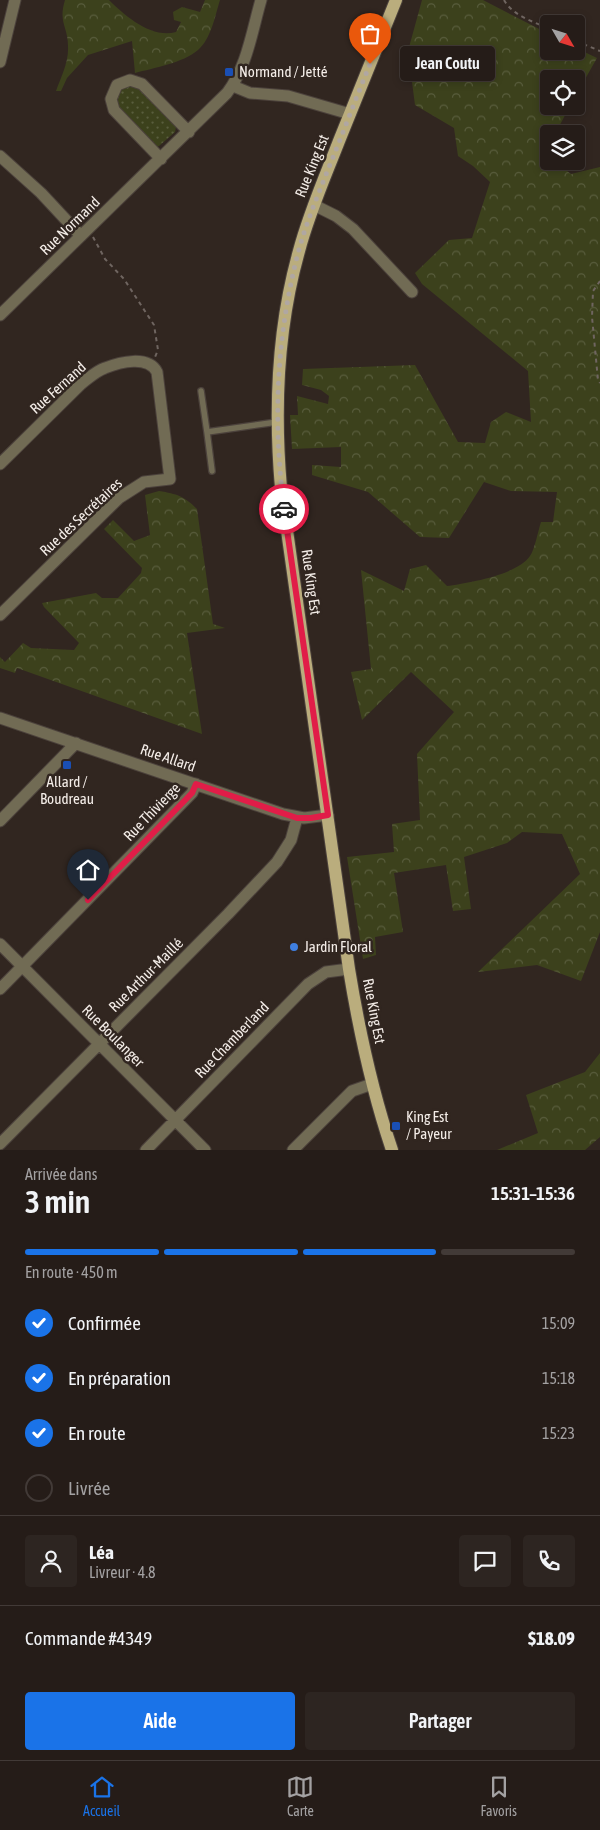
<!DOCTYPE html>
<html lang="fr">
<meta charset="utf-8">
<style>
:root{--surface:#251c18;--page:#2d2521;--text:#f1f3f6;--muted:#a3a1a2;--line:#423a37;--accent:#1a73e8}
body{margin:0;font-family:"Asap Condensed",sans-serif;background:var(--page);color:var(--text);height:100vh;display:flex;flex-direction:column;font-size:19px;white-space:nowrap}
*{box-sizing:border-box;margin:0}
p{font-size:16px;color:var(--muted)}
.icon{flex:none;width:28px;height:28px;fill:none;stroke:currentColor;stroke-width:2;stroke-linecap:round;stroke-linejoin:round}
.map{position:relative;height:1150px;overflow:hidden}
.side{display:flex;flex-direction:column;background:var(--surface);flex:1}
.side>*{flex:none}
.needle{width:32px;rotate:129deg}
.fabs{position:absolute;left:540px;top:15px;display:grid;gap:10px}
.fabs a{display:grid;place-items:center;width:45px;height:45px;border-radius:5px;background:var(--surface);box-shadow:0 2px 8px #0003,0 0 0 1px var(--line);font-size:25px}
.pin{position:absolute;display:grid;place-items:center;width:42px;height:42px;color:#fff;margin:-51px -21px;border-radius:50% 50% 50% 0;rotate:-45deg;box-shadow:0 0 5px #0007}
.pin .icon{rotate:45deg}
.courier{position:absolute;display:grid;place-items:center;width:50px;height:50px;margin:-25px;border:4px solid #e11d48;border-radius:50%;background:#fff;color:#222;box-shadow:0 1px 6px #0007}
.bubble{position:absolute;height:35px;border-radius:5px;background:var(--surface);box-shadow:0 2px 8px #0003,0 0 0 1px var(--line);font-size:16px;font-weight:600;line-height:35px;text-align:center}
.summary em{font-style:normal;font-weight:600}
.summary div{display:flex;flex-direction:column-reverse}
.summary{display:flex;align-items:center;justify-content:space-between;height:85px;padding:0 25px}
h1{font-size:32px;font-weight:600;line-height:38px}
.bar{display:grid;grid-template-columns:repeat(4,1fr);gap:8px 5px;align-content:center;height:60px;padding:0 25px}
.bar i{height:6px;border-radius:4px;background:var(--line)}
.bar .selected{background:var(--accent)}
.bar p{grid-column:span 4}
.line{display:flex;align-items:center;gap:12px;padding:0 25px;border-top:1px solid var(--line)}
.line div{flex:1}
.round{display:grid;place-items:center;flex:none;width:52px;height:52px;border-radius:5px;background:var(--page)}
ol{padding:0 25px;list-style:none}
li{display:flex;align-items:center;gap:15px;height:55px}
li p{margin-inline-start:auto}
li .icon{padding:5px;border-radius:50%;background:var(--accent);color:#fff;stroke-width:4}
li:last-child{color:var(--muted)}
li i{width:28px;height:28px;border:2px solid var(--line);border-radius:50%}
.button{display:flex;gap:10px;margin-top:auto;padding:10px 25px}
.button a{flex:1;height:58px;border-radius:5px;background:var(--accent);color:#fff;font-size:20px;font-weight:600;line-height:58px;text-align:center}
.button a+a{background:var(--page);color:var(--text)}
.tab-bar{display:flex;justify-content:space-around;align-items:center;height:70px;border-top:1px solid var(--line);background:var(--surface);font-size:14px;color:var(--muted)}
.tab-bar a{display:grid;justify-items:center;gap:2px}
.tab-bar .selected{color:var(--accent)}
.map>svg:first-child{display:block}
.grass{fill:url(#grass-dots)}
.forest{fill:url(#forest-crowns)}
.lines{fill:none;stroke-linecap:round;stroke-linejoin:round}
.lane-casing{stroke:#4c423c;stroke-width:8}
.street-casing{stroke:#4c423c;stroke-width:13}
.primary-casing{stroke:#4c423c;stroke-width:14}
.path{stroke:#6f6560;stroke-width:2;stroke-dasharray:4 4;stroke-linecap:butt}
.lane{stroke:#716b54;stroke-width:5.5}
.street{stroke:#716b54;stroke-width:11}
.primary{stroke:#baad7d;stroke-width:12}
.done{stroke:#b0a7a2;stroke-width:5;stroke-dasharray:0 9}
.route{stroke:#e11d48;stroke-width:6}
.transit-dot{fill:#1a4fb4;stroke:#312620;stroke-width:2}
.shop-dot{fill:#3f7fe0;stroke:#312620;stroke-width:2}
.labels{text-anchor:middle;stroke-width:5;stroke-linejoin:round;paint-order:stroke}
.poi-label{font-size:15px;fill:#f4ede8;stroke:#312620;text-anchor:start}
.street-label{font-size:15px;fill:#f4ede8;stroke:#312620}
</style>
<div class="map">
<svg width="600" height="1150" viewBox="0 0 600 1150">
<defs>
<pattern id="grass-dots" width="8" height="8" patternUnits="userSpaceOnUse" patternTransform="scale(1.25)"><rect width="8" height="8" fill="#3c411c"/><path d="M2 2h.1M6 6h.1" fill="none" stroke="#595d3d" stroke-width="1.8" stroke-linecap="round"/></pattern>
<pattern id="forest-crowns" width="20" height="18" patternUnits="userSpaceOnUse" patternTransform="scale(1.25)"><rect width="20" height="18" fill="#3c411c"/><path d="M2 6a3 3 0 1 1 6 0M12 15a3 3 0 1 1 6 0" fill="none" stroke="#595d3d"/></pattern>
</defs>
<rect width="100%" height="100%" fill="#312620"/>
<path class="grass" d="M 127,85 L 139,87 L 176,127 L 175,132 L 159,146 L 157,147 L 116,104 L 119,90 Z"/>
<path class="forest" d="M 65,0 L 109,0 C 125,16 152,39 176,32 L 181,22 L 174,20 L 173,12 L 182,7 L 200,12 L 205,0 L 220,0 C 215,16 211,39 198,50 C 183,63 153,68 135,73 L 132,41 L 88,55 L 67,78 L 61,91 L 56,91 C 61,77 69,62 68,46 C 68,26 58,23 65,0 Z
M 422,0 L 483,0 L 549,34 L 549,51 L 576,51 L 576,48 L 597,58 L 576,95 L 576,79 L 549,79 L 549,106 L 570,106 L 555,134 L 549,134 L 549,144 L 544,153 L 549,157 L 549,161 L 554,161 L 571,174 L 600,167 L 600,932 L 581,981 L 537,965 L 478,972 L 580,874 L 562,834 L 522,832 L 507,843 L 464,857 L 471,909 L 453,911 L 446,865 L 394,873 L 403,932 L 375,937 L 376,955 L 363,959 L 347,857 L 394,852 L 392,824 L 420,820 L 417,754 L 454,712 L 411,672 L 362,720 L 351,672 L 371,669 L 361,570 L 404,591 L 410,569 L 426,565 L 447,586 C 468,583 517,575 530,556 C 535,549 538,531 541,522 L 553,522 L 557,492 L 511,491 L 484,482 L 449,538 L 420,537 L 368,492 L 312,475 L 312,465 L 341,467 L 341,447 L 292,449 L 290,415 L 298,415 L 297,396 L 328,404 L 329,396 L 321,390 L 302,385 L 303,369 L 415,365 L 458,442 L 485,443 L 491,422 L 506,412 L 531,422 L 528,371 L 422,284 L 415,273 L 449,240 L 472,238 L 490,182 L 473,166 L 458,156 L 454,128 L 415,105 L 408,51 Z
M 159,491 C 177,494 184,496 197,509 L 213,624 L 225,628 L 187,633 L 202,734 L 17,668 L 15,673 L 0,668 L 0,657 L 5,662 L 23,643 L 31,648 L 74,650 L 79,643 L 44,607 L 42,603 L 96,593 L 102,598 L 118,598 L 141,573 L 142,568 L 104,529 L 113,520 L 134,541 L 150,535 L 145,495 Z
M 600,1053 L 600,1137 L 585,1150 L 497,1150 L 538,1133 L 526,1095 L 585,1072 Z"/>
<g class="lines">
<g class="lane-casing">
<path id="lane" d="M 201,391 L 207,432
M 212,471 L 207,432 L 277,422"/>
</g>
<g class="street-casing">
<path id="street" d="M 0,62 L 15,0
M 233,86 L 250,93 L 288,96 L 350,114
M 0,156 L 41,193 L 81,236
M 161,159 L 114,110 L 111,99 L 117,85 L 130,80 L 142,84 L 189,132
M 314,205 L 336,216 L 353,229 L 412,292
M 0,315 L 227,93 C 247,67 252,31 261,0
M 0,464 L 81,384 C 89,378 96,371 105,368 C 120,362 148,355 157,372 L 170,479 L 144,482 L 119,498 L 0,615
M 0,718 L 283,814 L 304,818 L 328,815
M 0,821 L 76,743
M 0,944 L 205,1150
M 0,989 L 192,793 L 196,784
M 0,1144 L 228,914 L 277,862 L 291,840 L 297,818
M 146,1150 L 308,984 L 326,972 L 349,969
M 293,1150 L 352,1091 L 372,1084"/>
</g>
<g class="primary-casing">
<path id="primary" d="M 392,1150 C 372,1091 359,1030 349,969 L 281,488 C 274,408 277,329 299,251 C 309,213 325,177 339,141 C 358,94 377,47 396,0"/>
</g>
<path class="path" d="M 504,0 C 513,16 533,21 549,29
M 576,41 L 600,51
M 93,237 L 105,259 L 124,279 L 154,325 L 158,350 L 155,357
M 600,281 L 593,291 L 592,317 L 598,380 L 600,383"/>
<use href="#lane" class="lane"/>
<use href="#street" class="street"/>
<use href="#primary" class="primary"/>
</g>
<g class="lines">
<path class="done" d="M 284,509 C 273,421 276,339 298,253 C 306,223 318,195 329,167 C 343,133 356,98 370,64"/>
<path class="route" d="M 88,900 L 192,793 L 196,784 L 297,818 L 311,818 L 328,815 L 284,509"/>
</g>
<g class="transit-dot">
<rect x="224" y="67" width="10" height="10" rx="2.5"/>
<rect x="62" y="760" width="10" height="10" rx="2.5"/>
<rect x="391" y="1121" width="10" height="10" rx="2.5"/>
</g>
<circle class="shop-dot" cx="294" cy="947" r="5"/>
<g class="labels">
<g class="poi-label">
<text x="239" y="77">Normand / Jetté</text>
<text x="67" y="787" text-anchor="middle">Allard /<tspan x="67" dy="17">Boudreau</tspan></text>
<text x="304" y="952">Jardin Floral</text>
<text x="406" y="1122">King Est<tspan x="406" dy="17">/ Payeur</tspan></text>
</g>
<g class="street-label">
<text transform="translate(312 166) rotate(-68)" y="5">Rue King Est</text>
<text transform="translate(70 226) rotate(-44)" y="5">Rue Normand</text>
<text transform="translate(58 388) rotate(-42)" y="5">Rue Fernand</text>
<text transform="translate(81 517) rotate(-43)" y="5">Rue des Secrétaires</text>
<text transform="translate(311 582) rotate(82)" y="5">Rue King Est</text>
<text transform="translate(168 758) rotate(19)" y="5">Rue Allard</text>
<text transform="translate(152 812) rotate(-46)" y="5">Rue Thivierge</text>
<text transform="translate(146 975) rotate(-45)" y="5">Rue Arthur-Maillé</text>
<text transform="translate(374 1011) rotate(79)" y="5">Rue King Est</text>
<text transform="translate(113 1036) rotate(45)" y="5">Rue Boulanger</text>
<text transform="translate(232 1040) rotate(-46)" y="5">Rue Chamberland</text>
</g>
</g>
</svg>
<div class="fabs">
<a><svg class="needle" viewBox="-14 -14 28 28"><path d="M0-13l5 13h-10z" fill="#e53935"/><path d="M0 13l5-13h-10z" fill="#a3a1a2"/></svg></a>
<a><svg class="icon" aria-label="locate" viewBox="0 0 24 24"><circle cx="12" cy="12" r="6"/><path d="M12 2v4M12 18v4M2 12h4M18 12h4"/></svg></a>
<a><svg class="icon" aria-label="layers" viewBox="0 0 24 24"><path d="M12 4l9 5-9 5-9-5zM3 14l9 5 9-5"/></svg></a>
</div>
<div class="pin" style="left:370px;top:64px;background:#ea580c"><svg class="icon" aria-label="bag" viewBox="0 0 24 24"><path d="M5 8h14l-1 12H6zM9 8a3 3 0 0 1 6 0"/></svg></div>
<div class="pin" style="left:88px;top:900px;background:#1f2937"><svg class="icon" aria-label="home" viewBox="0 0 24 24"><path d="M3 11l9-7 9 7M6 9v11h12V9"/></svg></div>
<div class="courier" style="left:284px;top:509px"><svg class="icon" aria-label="car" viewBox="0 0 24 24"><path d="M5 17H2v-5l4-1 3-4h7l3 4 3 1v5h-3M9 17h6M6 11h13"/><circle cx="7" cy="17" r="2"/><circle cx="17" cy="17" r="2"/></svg></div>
<div class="bubble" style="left:400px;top:46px;width:95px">Jean Coutu</div>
</div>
<section class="side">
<div class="summary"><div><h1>3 min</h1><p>Arrivée dans</p></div><em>15:31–15:36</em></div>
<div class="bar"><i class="selected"></i><i class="selected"></i><i class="selected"></i><i></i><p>En route · 450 m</p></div>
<ol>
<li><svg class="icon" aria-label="check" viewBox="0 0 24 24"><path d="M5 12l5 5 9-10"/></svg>Confirmée<p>15:09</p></li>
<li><svg class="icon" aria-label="check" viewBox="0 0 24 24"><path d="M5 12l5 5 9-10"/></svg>En préparation<p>15:18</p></li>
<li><svg class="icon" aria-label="check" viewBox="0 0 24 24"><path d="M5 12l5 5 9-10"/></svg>En route<p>15:23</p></li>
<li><i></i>Livrée</li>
</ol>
<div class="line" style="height:90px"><a class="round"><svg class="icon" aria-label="person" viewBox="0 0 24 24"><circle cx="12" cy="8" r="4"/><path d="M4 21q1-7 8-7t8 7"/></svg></a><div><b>Léa</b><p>Livreur · 4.8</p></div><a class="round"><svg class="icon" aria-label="chat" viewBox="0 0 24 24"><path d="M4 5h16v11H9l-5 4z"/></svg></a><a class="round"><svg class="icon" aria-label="phone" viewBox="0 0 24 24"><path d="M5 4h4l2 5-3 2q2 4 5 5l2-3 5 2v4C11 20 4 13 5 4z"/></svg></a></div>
<div class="line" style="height:65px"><div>Commande #4349</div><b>$18.09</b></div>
<div class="button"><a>Aide</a><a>Partager</a></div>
</section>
<nav class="tab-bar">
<a class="selected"><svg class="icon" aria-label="home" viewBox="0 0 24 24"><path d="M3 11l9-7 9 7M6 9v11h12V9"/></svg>Accueil</a>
<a><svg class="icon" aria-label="map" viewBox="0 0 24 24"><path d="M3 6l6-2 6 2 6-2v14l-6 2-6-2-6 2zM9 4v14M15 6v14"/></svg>Carte</a>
<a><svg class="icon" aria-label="saved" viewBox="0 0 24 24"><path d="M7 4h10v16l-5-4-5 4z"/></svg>Favoris</a>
</nav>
